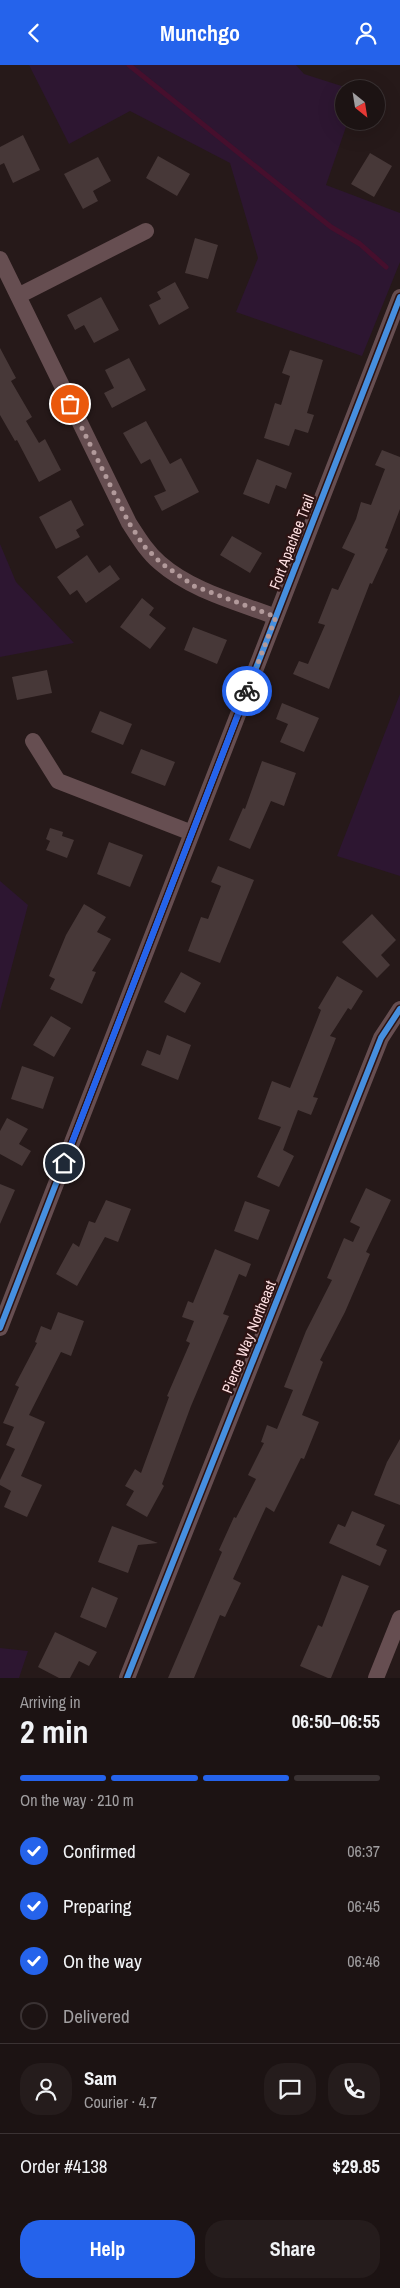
<!DOCTYPE html>
<meta charset="utf-8">
<style>
:root{--surface:#1c1313;--page:#251c1c;--text:#f1f3f6;--muted:#a09ea0;--line:#3a3233;--accent:#2563eb}
body{margin:0;font-family:"Archivo Narrow",sans-serif;background:var(--page);color:var(--text);height:100vh;display:flex;flex-direction:column;font-size:19px;white-space:nowrap}
*{box-sizing:border-box;margin:0}
p{font-size:16px;color:var(--muted)}
.icon{flex:none;width:28px;height:28px;fill:none;stroke:currentColor;stroke-width:2;stroke-linecap:round;stroke-linejoin:round}
.map{position:relative;height:1613px;overflow:hidden}
.details{display:flex;flex-direction:column;background:var(--surface);flex:1}
.details>*{flex:none}
.needle{width:32px;rotate:150deg}
.controls{position:absolute;left:335px;top:15px;display:grid;gap:10px}
.controls a{display:grid;place-items:center;width:50px;height:50px;border-radius:50%;background:var(--surface);box-shadow:0 5px 20px #0002,0 0 0 1px var(--line);font-size:25px}
.pin{position:absolute;display:grid;place-items:center;width:42px;height:42px;color:#fff;margin:-21px;border:2px solid #fff;border-radius:50%;box-shadow:0 1px 5px #0007}
.courier{position:absolute;display:grid;place-items:center;width:50px;height:50px;margin:-25px;border:4px solid #2563eb;border-radius:50%;background:#fff;color:#222;box-shadow:0 1px 6px #0007}
.overview em{font-style:normal;font-weight:700}
.overview div{display:flex;flex-direction:column-reverse}
.overview{display:flex;align-items:center;justify-content:space-between;height:85px;padding:0 20px}
h1{font-size:32px;font-weight:700;line-height:38px}
.bar{display:grid;grid-template-columns:repeat(4,1fr);gap:8px 5px;align-content:center;height:60px;padding:0 20px}
.bar i{height:6px;border-radius:4px;background:var(--line)}
.bar .current{background:var(--accent)}
.bar p{grid-column:span 4}
.line{display:flex;align-items:center;gap:12px;padding:0 20px;border-top:1px solid var(--line)}
.line div{flex:1}
.round{display:grid;place-items:center;flex:none;width:52px;height:52px;border-radius:20px;background:var(--page)}
ol{padding:0 20px;list-style:none}
li{display:flex;align-items:center;gap:15px;height:55px}
li p{margin-inline-start:auto}
li .icon{padding:5px;border-radius:50%;background:var(--accent);color:#fff;stroke-width:4}
li:last-child{color:var(--muted)}
li i{width:28px;height:28px;border:2px solid var(--line);border-radius:50%}
.cta{display:flex;gap:10px;margin-top:auto;padding:10px 20px}
.cta a{flex:1;height:58px;border-radius:20px;background:var(--accent);color:#fff;font-size:20px;font-weight:700;line-height:58px;text-align:center}
.cta a+a{background:var(--page);color:var(--text)}
header{display:flex;justify-content:space-between;align-items:center;height:65px;padding:0 20px;background:var(--accent);color:#fff;font-size:22px;font-weight:700}
.map>svg:first-child{display:block}
.green{fill:#2d1631}
.lines{fill:none;stroke-linecap:round;stroke-linejoin:round}
.stream{stroke:#460f2d;stroke-width:5}
.building{fill:#473838}
.minor{stroke:#664e51;stroke-width:16}
.cycleway-casing{stroke:#2c1313;stroke-width:9}
.cycleway{stroke:#468fdf;stroke-width:6}
.done{stroke:#b29a9b;stroke-width:5;stroke-dasharray:0 9}
.route{stroke:#2563eb;stroke-width:6}
.labels{text-anchor:middle;stroke-width:4.5;stroke-linejoin:round;paint-order:stroke}
.street-label{font-size:15px;fill:#fedfe1;stroke:#2c1313}
</style>
<header><svg class="icon" aria-label="back" viewBox="0 0 24 24"><path d="M15 5l-7 7 7 7"/></svg>Munchgo<svg class="icon" aria-label="person" viewBox="0 0 24 24"><circle cx="12" cy="8" r="4"/><path d="M4 21q1-7 8-7t8 7"/></svg></header>
<div class="map">
<svg width="400" height="1613" viewBox="0 0 400 1613">
<rect width="100%" height="100%" fill="#261919"/>
<path class="green" d="M 29,0 L 296,0 L 304,9 L 351,24 L 344,24 L 344,56 L 348,56 L 326,120 L 400,148 L 400,197 L 362,291 L 236,247 L 258,193 L 230,98 L 130,46 L 69,79 Z
M 0,479 L 16,517 L 74,578 L 0,592 Z
M 400,629 L 400,811 L 337,791 Z
M 0,816 L 28,840 L 0,946 Z
M 0,1583 L 28,1586 L 19,1613 L 0,1613 Z"/>
<g class="lines">
<path class="stream" d="M 129,0 L 331,162 L 360,179 L 386,202"/>
</g>
<path class="building" d="M 23,70 L 40,105 L 13,118 L 4,98 L 0,100 L 0,82 Z
M 370,88 L 392,101 L 374,132 L 351,119 Z
M 158,91 L 190,109 L 177,131 L 146,113 Z
M 98,92 L 111,116 L 93,126 L 98,136 L 83,144 L 64,109 Z
M 195,173 L 218,180 L 208,214 L 185,208 Z
M 175,217 L 189,243 L 159,260 L 149,240 L 161,234 L 157,227 Z
M 101,232 L 119,265 L 94,278 L 84,260 L 75,265 L 67,250 Z
M 0,283 L 16,313 L 11,316 L 32,352 L 26,356 L 39,378 L 45,374 L 61,405 L 39,417 L 17,375 L 15,376 L 0,350 Z
M 290,285 L 323,295 L 307,348 L 314,350 L 308,368 L 295,364 L 289,381 L 264,373 L 275,338 L 281,340 L 290,311 L 282,308 Z
M 129,293 L 146,325 L 112,343 L 104,328 L 114,323 L 105,305 Z
M 146,356 L 170,399 L 181,393 L 199,427 L 162,446 L 154,431 L 166,426 L 150,394 L 141,399 L 123,368 Z
M 382,385 L 400,392 L 400,444 L 385,483 L 388,484 L 372,519 L 370,518 L 329,624 L 293,609 L 299,596 L 308,599 L 325,560 L 318,558 L 332,523 L 338,525 L 355,489 L 342,483 L 356,454 L 361,437 L 371,440 L 385,404 L 375,400 Z
M 257,394 L 292,408 L 286,424 L 276,420 L 269,439 L 243,429 Z
M 71,435 L 84,460 L 76,465 L 80,472 L 56,484 L 39,452 Z
M 232,471 L 262,488 L 250,508 L 220,490 Z
M 87,490 L 99,508 L 110,500 L 120,514 L 86,538 L 77,525 L 70,530 L 57,512 Z
M 142,533 L 154,543 L 149,550 L 166,563 L 150,584 L 120,562 Z
M 193,562 L 227,575 L 217,599 L 184,585 Z
M 47,605 L 52,628 L 17,635 L 12,612 Z
M 282,638 L 319,653 L 304,687 L 280,677 L 288,659 L 276,654 Z
M 100,646 L 132,659 L 123,680 L 91,667 Z
M 141,684 L 175,697 L 165,721 L 131,708 Z
M 262,696 L 296,708 L 284,741 L 271,736 L 250,784 L 229,775 L 243,743 L 245,744 Z
M 50,763 L 63,767 L 62,771 L 74,775 L 67,793 L 46,785 L 50,776 L 46,774 Z
M 109,777 L 143,790 L 130,822 L 97,809 Z
M 218,801 L 254,815 L 220,898 L 188,886 L 201,852 L 208,854 L 221,821 L 211,817 Z
M 84,839 L 106,852 L 97,867 L 111,874 L 92,906 L 96,907 L 82,939 L 50,924 L 55,914 L 49,911 L 66,870 Z
M 372,849 L 396,875 L 381,890 L 390,900 L 377,913 L 342,877 Z
M 181,907 L 201,918 L 185,948 L 164,937 Z
M 337,911 L 363,926 L 351,945 L 348,943 L 330,971 L 336,973 L 313,1032 L 318,1033 L 311,1050 L 298,1045 L 283,1085 L 294,1091 L 279,1122 L 257,1112 L 281,1062 L 258,1054 L 272,1016 L 290,1023 L 321,945 L 318,943 Z
M 51,951 L 71,963 L 54,992 L 33,980 Z
M 167,970 L 191,980 L 178,1015 L 141,1000 L 147,985 L 160,990 Z
M 22,1001 L 54,1012 L 43,1044 L 11,1034 Z
M 7,1053 L 28,1064 L 19,1079 L 31,1086 L 22,1101 L 0,1089 L 0,1066 Z
M 0,1119 L 15,1125 L 0,1159 Z
M 366,1123 L 391,1135 L 366,1187 L 370,1189 L 345,1247 L 320,1295 L 323,1297 L 302,1350 L 319,1357 L 304,1394 L 301,1393 L 274,1447 L 266,1442 L 233,1514 L 241,1518 L 225,1552 L 220,1550 L 194,1613 L 168,1613 L 222,1487 L 219,1485 L 234,1452 L 236,1453 L 256,1414 L 248,1410 L 264,1378 L 261,1377 L 267,1360 L 277,1364 L 293,1325 L 284,1322 L 306,1266 L 332,1215 L 327,1213 L 344,1173 L 353,1177 L 360,1162 L 350,1157 Z
M 106,1135 L 131,1144 L 118,1177 L 105,1172 L 77,1221 L 56,1209 L 73,1178 L 79,1182 L 89,1156 L 95,1158 Z
M 245,1136 L 270,1145 L 258,1175 L 234,1166 Z
M 215,1184 L 251,1199 L 246,1212 L 239,1209 L 223,1249 L 229,1251 L 191,1341 L 162,1419 L 164,1421 L 147,1452 L 126,1440 L 134,1426 L 125,1421 L 135,1404 L 141,1408 L 169,1332 L 167,1331 L 190,1278 L 186,1276 L 194,1256 L 182,1252 L 188,1236 L 193,1238 Z
M 58,1247 L 84,1256 L 71,1291 L 61,1287 L 29,1350 L 45,1357 L 21,1411 L 42,1420 L 27,1452 L 4,1442 L 11,1426 L 0,1420 L 0,1415 L 15,1384 L 6,1380 L 14,1362 L 3,1358 L 19,1322 L 15,1320 L 37,1278 L 35,1277 L 41,1261 L 51,1265 Z
M 400,1374 L 400,1440 L 374,1430 L 387,1397 Z
M 352,1446 L 385,1460 L 376,1480 L 387,1485 L 380,1501 L 329,1478 L 338,1459 L 345,1462 Z
M 112,1461 L 158,1478 L 138,1480 L 128,1508 L 98,1497 Z
M 342,1510 L 369,1521 L 331,1613 L 328,1613 L 300,1601 L 318,1560 L 322,1562 Z
M 92,1522 L 118,1533 L 106,1563 L 80,1552 Z
M 55,1567 L 97,1587 L 89,1601 L 79,1596 L 70,1613 L 59,1613 L 38,1602 Z"/>
<g class="lines">
<path class="minor" d="M 0,194 L 129,458 C 138,472 147,487 160,498 C 192,526 237,537 276,552
M 18,231 L 146,166
M 33,676 L 58,716 L 192,768
M 0,1263 L 400,232
M 127,1613 L 381,973 L 400,944
M 376,1613 L 400,1553"/>
<g class="cycleway-casing">
<path id="cycleway" d="M 0,1263 L 400,232
M 127,1613 L 381,973 L 400,944"/>
</g>
<use href="#cycleway" class="cycleway"/>
</g>
<g class="lines">
<path class="done" d="M 70,339 L 129,458 L 144,481 L 161,498 L 194,521 L 276,552 L 247,626"/>
<path class="route" d="M 64,1098 L 247,626"/>
</g>
<g class="labels">
<g class="street-label">
<text transform="translate(292 477) rotate(-69)" y="5">Fort Apachee Trail</text>
<text transform="translate(249 1272) rotate(-68)" y="5">Pierce Way Northeast</text>
</g>
</g>
</svg>
<div class="controls">
<a><svg class="needle" viewBox="-14 -14 28 28"><path d="M0-13l5 13h-10z" fill="#e53935"/><path d="M0 13l5-13h-10z" fill="#a09ea0"/></svg></a>
</div>
<div class="pin" style="left:70px;top:339px;background:#ea580c"><svg class="icon" aria-label="bag" viewBox="0 0 24 24"><path d="M5 8h14l-1 12H6zM9 8a3 3 0 0 1 6 0"/></svg></div>
<div class="pin" style="left:64px;top:1098px;background:#1f2937"><svg class="icon" aria-label="home" viewBox="0 0 24 24"><path d="M3 11l9-7 9 7M6 9v11h12V9"/></svg></div>
<div class="courier" style="left:247px;top:626px"><svg class="icon" aria-label="bike" viewBox="0 0 24 24"><circle cx="6" cy="16" r="4"/><circle cx="18" cy="16" r="4"/><path d="M6 16l4-8h5l3 8M10 8l3 8H6M13 5h3"/></svg></div>
</div>
<section class="details">
<div class="overview"><div><h1>2 min</h1><p>Arriving in</p></div><em>06:50–06:55</em></div>
<div class="bar"><i class="current"></i><i class="current"></i><i class="current"></i><i></i><p>On the way · 210 m</p></div>
<ol>
<li><svg class="icon" aria-label="check" viewBox="0 0 24 24"><path d="M5 12l5 5 9-10"/></svg>Confirmed<p>06:37</p></li>
<li><svg class="icon" aria-label="check" viewBox="0 0 24 24"><path d="M5 12l5 5 9-10"/></svg>Preparing<p>06:45</p></li>
<li><svg class="icon" aria-label="check" viewBox="0 0 24 24"><path d="M5 12l5 5 9-10"/></svg>On the way<p>06:46</p></li>
<li><i></i>Delivered</li>
</ol>
<div class="line" style="height:90px"><a class="round"><svg class="icon" aria-label="person" viewBox="0 0 24 24"><circle cx="12" cy="8" r="4"/><path d="M4 21q1-7 8-7t8 7"/></svg></a><div><b>Sam</b><p>Courier · 4.7</p></div><a class="round"><svg class="icon" aria-label="chat" viewBox="0 0 24 24"><path d="M4 5h16v11H9l-5 4z"/></svg></a><a class="round"><svg class="icon" aria-label="phone" viewBox="0 0 24 24"><path d="M5 4h4l2 5-3 2q2 4 5 5l2-3 5 2v4C11 20 4 13 5 4z"/></svg></a></div>
<div class="line" style="height:65px"><div>Order #4138</div><b>$29.85</b></div>
<div class="cta"><a>Help</a><a>Share</a></div>
</section>
